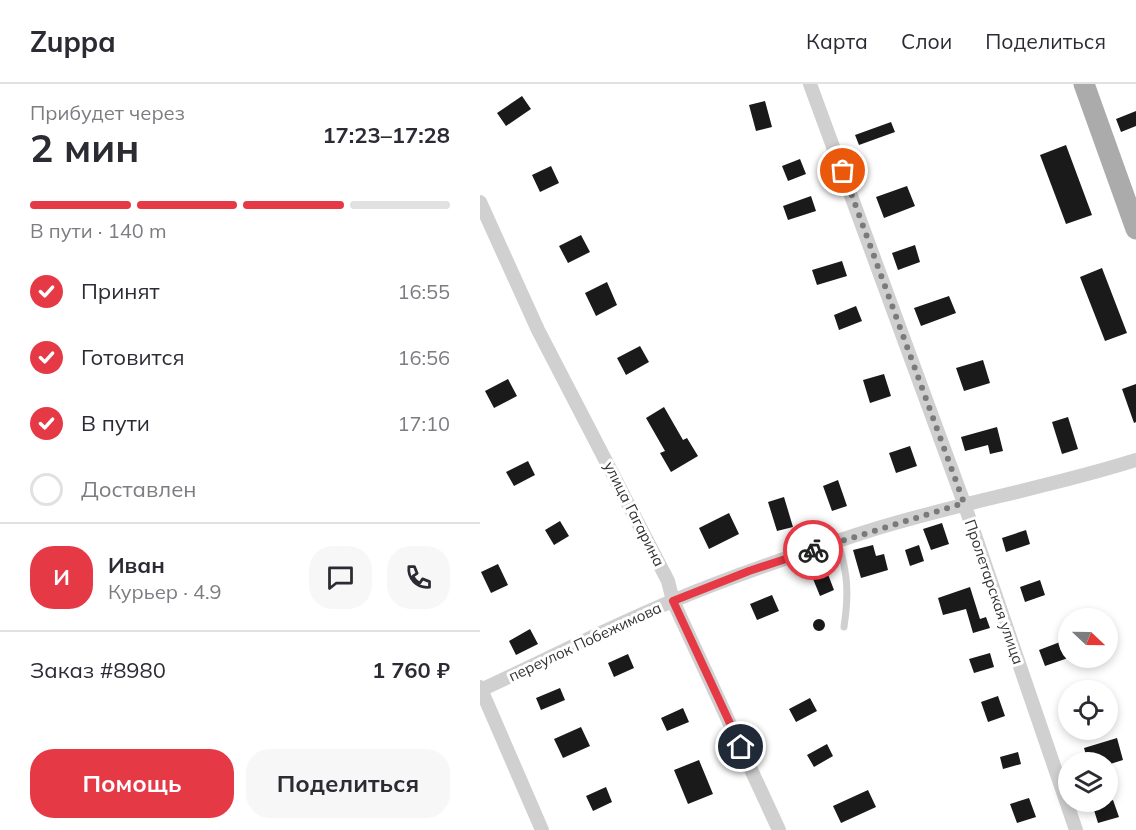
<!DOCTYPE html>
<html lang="ru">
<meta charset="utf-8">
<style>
:root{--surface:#fff;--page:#f7f7f7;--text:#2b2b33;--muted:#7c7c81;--line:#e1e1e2;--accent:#e63946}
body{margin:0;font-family:Mulish,sans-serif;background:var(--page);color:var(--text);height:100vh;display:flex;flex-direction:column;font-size:22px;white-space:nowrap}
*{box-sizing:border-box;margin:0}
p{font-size:20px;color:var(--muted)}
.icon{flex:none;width:33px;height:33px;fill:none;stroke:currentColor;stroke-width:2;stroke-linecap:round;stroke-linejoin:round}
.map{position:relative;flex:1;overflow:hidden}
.sheet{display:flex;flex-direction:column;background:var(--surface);width:480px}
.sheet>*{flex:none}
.needle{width:39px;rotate:112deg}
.buttons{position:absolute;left:578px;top:524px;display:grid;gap:12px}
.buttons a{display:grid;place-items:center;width:60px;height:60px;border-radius:50%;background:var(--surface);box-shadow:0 3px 9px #0003;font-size:30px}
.pin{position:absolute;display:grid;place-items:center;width:51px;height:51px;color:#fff;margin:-26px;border:3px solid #fff;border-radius:50%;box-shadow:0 2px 6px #0007}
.courier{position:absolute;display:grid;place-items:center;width:60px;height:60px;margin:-30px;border:4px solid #e63946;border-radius:50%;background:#fff;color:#222;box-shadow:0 2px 8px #0007}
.overview em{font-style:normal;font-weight:700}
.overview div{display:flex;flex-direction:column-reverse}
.overview{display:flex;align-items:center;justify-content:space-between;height:102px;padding:0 30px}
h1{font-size:39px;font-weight:700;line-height:45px}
.bar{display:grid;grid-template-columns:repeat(4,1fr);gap:9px 6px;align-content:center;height:72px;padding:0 30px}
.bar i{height:8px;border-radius:4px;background:var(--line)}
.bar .selected{background:var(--accent)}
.bar p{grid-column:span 4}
.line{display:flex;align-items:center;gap:15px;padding:0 30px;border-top:2px solid var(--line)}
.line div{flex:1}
.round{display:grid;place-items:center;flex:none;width:63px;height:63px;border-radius:24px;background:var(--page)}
ol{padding:0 30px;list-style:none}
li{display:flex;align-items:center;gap:18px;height:66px}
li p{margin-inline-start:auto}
li .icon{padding:6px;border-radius:50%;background:var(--accent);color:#fff;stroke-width:4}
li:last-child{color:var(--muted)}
li i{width:33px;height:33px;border:3px solid var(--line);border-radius:50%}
.primary-button{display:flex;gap:12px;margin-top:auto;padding:12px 30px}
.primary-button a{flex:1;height:69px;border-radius:24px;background:var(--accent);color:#fff;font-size:24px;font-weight:700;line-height:69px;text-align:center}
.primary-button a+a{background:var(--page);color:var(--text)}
header{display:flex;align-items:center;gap:36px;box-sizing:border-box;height:84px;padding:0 30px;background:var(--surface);border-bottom:2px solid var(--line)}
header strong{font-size:28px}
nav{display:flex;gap:33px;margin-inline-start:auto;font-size:21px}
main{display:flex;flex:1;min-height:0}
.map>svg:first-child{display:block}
.building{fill:#1a1a1a}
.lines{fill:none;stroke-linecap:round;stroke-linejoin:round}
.lane{stroke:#d0d0d0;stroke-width:7}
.street{stroke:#d0d0d0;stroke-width:14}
.primary{stroke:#ababab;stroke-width:21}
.done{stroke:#7a7a7a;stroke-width:6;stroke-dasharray:0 10.8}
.route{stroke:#e63946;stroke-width:8}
.labels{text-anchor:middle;stroke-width:6;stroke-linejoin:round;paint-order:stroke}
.street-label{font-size:15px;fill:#333;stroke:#fff}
</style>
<header>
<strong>Zuppa</strong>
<nav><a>Карта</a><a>Слои</a><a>Поделиться</a></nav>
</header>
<main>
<section class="sheet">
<div class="overview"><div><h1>2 мин</h1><p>Прибудет через</p></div><em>17:23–17:28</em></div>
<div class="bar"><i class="selected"></i><i class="selected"></i><i class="selected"></i><i></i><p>В пути · 140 m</p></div>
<ol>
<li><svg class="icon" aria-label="check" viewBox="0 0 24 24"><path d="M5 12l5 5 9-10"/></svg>Принят<p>16:55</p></li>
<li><svg class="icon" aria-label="check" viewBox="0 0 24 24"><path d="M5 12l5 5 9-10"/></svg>Готовится<p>16:56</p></li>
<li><svg class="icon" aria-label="check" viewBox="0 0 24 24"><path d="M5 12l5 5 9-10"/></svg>В пути<p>17:10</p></li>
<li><i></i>Доставлен</li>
</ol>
<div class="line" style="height:108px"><b class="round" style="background:var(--accent);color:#fff">И</b><div><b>Иван</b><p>Курьер · 4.9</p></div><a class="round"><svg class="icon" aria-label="chat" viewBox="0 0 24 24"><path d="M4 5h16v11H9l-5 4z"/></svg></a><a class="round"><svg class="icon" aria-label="phone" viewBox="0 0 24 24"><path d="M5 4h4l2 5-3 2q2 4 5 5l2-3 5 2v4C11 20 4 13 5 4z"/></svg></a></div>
<div class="line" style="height:78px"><div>Заказ #8980</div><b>1 760 ₽</b></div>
<div class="primary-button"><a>Помощь</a><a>Поделиться</a></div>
</section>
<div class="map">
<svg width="656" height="746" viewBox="0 0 656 746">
<rect width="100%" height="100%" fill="#fff"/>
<path class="building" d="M 42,12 L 51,25 L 26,42 L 17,29 Z
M 285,17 L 292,43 L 276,47 L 269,21 Z
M 656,27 L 656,42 L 641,48 L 636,35 Z
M 411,38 L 415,48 L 379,61 L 375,51 Z
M 586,61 L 612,131 L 586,140 L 560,71 Z
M 320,75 L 326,90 L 308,97 L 302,82 Z
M 71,82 L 79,99 L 60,108 L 52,91 Z
M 427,102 L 435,122 L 404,134 L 396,113 Z
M 331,112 L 336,127 L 308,136 L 303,122 Z
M 101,151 L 110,168 L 88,179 L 79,162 Z
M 435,161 L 440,178 L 418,186 L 412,169 Z
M 362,177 L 367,192 L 337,201 L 332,186 Z
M 622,184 L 647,249 L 625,257 L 600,193 Z
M 127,198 L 137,221 L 116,232 L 105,209 Z
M 469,212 L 476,229 L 441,242 L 434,224 Z
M 376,222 L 382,237 L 359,246 L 354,231 Z
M 160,262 L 169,278 L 146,291 L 137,274 Z
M 503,276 L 510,299 L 484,307 L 476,284 Z
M 404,290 L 411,312 L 390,319 L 383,296 Z
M 28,295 L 37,312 L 14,324 L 5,307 Z
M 656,300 L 656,338 L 654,339 L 642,305 Z
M 184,323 L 203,356 L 207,354 L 218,372 L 191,388 L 180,369 L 185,367 L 166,334 Z
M 588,333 L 598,365 L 582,370 L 572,338 Z
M 517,343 L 523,367 L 510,370 L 508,361 L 485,367 L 481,353 Z
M 430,362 L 437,382 L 416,389 L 409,369 Z
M 48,377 L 55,391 L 34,402 L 26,388 Z
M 358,396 L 367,422 L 352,427 L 343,402 Z
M 304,413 L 313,443 L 297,447 L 288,418 Z
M 249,429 L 259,450 L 229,465 L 219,444 Z
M 80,437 L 89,452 L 74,461 L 65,446 Z
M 462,439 L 469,460 L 451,466 L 443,445 Z
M 546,446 L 550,460 L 526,468 L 522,454 Z
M 393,461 L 396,472 L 404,470 L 408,486 L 381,494 L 373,466 Z
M 439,461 L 444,477 L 430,482 L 425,466 Z
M 18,480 L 28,501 L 11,509 L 1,488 Z
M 346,485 L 354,506 L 340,512 L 331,490 Z
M 560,496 L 565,511 L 545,518 L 540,503 Z
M 490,503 L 500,535 L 506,533 L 510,544 L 493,549 L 486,525 L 463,531 L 458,514 Z
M 292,511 L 299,527 L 277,536 L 270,520 Z
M333 541a6 6 0 1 1 12 0a6 6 0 1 1-12 0Z
M 50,545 L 58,560 L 36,571 L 29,557 Z
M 588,555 L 588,574 L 565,582 L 559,566 Z
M 510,569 L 514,583 L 494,589 L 489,575 Z
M 148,570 L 154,584 L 134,593 L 128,579 Z
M 80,604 L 85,616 L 61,626 L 56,614 Z
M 518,612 L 525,632 L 508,638 L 501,618 Z
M 330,614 L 337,627 L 316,638 L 309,625 Z
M 203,624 L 209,638 L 187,647 L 181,634 Z
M 101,643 L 110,662 L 83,674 L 74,655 Z
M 637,654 L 643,676 L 627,681 L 627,678 L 608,678 L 604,664 Z
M 347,660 L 353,672 L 334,683 L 327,671 Z
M 538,668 L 541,680 L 523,685 L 520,673 Z
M 219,676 L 233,710 L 208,720 L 194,686 Z
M 126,703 L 132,718 L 113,727 L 106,712 Z
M 388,706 L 396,723 L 361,739 L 353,722 Z
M 549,714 L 556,733 L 537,739 L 530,720 Z
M 633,716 L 639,733 L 618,739 L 613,723 Z"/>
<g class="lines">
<path class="lane" d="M 358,458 C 368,490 369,510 364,543"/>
<path class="street" d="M 330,0 L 484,419 L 596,746
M 0,118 L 58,246 L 188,497 L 193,517 L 299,746
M 0,603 L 62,746
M 1,606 C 66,576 129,543 195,516 C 255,491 317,470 379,450 C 470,420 565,405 656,376"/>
<path class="primary" d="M 604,0 L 656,145"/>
</g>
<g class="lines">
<path class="done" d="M 333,466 L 484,419 L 363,87"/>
<path class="route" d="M 261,663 L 193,517 L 269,487 L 333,466"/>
</g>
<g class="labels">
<g class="street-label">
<text transform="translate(154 430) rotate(63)" y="5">улица Гагарина</text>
<text transform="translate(514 508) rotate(71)" y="5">Пролетарская улица</text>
<text transform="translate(105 558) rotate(-25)" y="5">переулок Побежимова</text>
</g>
</g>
</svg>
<div class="buttons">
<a><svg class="needle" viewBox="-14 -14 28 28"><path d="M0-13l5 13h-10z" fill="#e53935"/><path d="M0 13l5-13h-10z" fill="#7c7c81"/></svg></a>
<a><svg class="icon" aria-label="locate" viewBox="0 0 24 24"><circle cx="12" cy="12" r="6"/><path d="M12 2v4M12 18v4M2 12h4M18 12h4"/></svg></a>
<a><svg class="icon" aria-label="layers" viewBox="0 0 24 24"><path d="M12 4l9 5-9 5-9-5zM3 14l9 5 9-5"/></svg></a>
</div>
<div class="pin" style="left:363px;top:87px;background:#ea580c"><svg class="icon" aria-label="bag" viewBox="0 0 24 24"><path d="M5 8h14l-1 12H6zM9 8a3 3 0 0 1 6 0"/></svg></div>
<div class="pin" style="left:261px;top:663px;background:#1f2937"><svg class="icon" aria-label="home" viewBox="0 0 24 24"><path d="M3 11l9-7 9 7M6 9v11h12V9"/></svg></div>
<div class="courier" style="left:333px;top:466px"><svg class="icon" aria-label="bike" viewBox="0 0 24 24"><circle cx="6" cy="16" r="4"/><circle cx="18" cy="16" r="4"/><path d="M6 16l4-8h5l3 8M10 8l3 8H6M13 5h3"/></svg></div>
</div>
</main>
